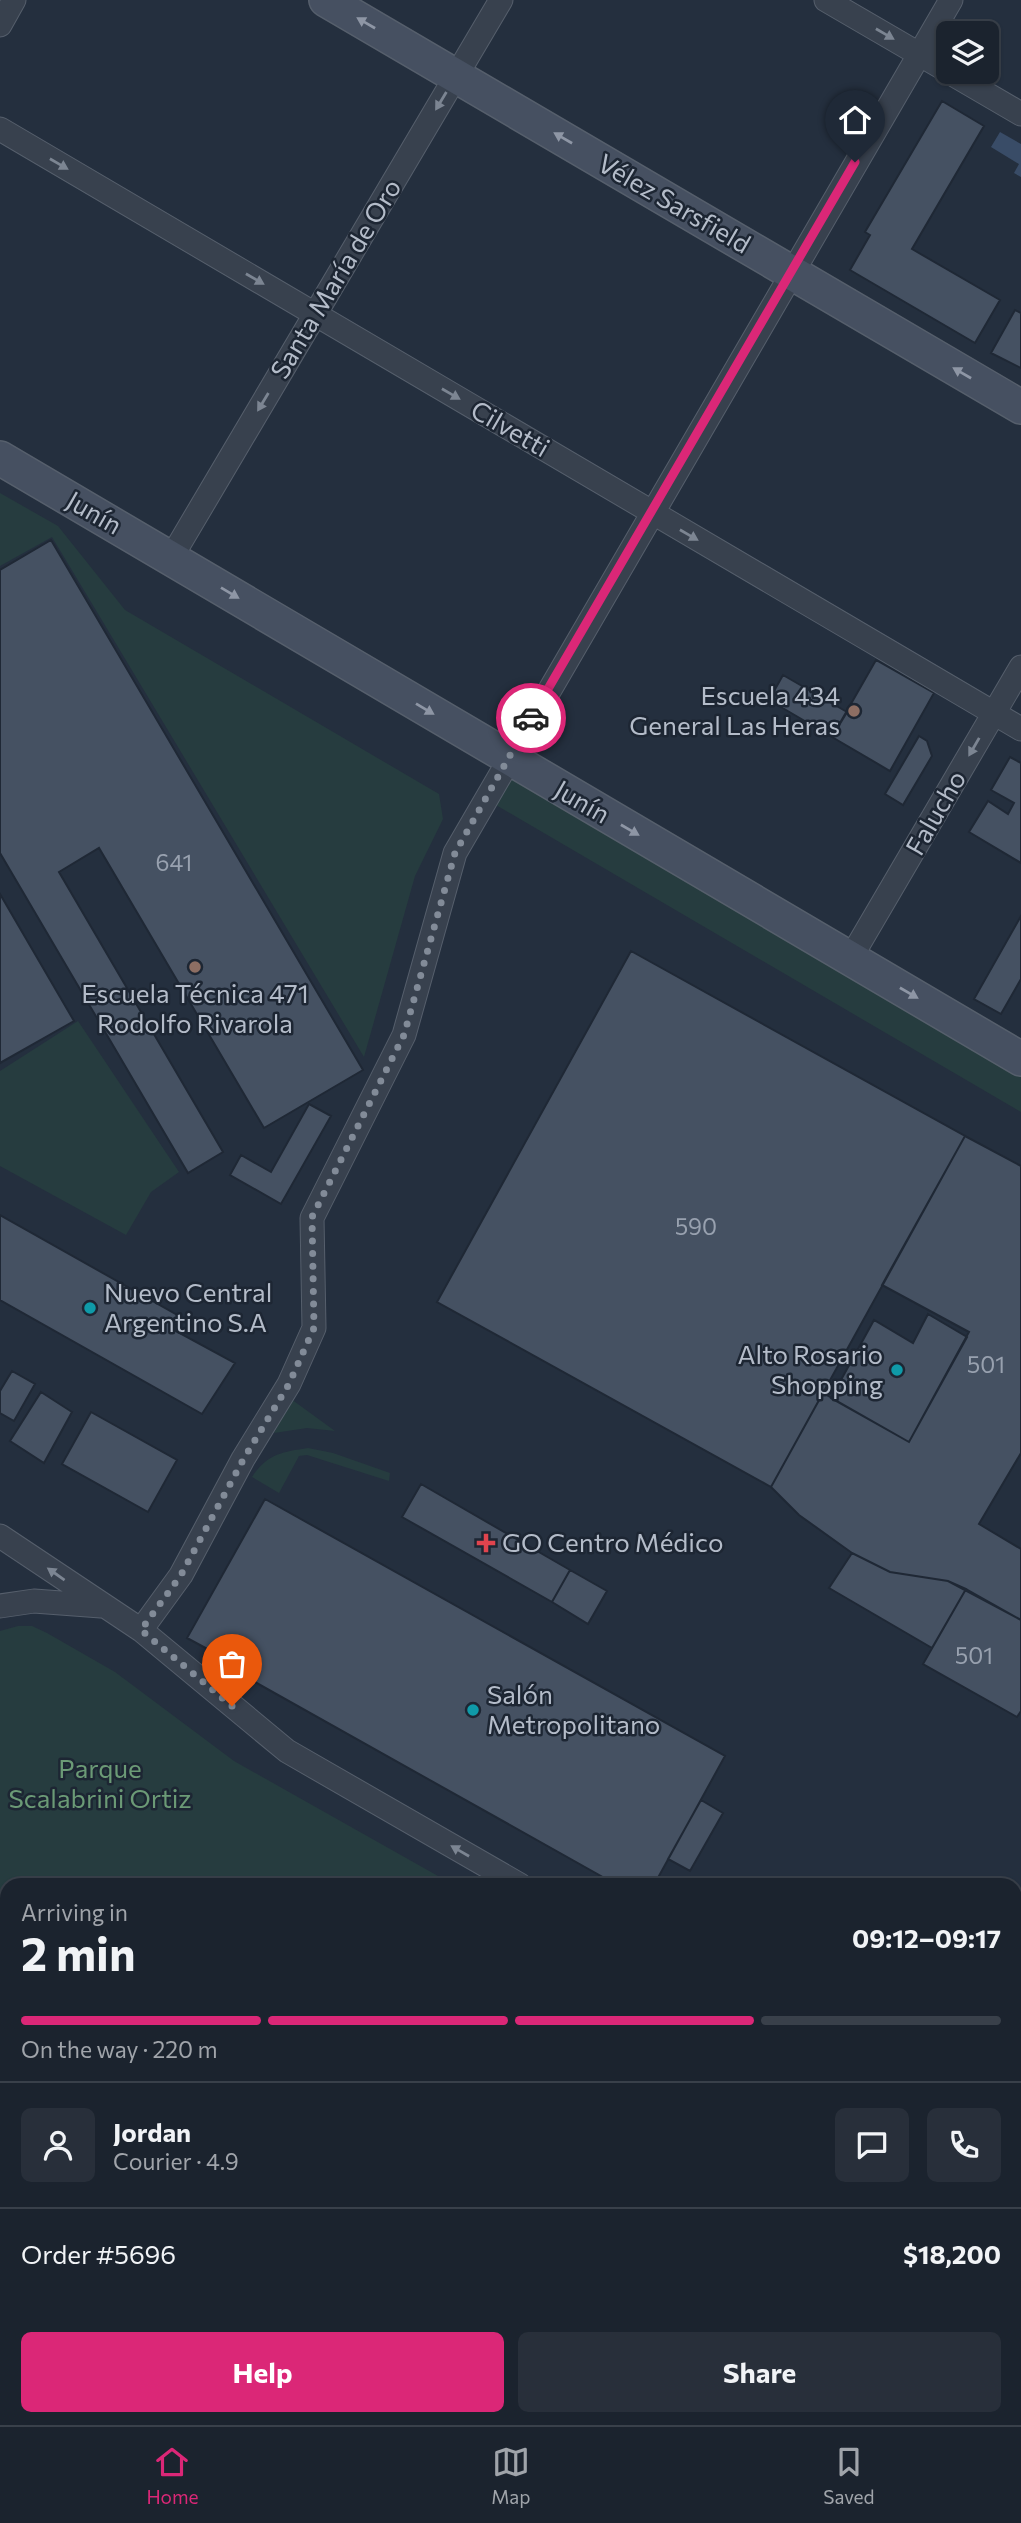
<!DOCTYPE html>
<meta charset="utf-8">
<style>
:root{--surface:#1b232e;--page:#282f3a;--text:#f1f3f6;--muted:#a0a4aa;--line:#39404a;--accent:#db2777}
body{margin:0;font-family:Commissioner,sans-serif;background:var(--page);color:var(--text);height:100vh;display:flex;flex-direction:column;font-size:26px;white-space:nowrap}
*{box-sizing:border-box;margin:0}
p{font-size:23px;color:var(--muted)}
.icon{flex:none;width:38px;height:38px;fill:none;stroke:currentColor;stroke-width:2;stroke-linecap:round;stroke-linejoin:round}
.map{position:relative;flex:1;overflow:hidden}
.details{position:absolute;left:0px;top:1878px;width:1022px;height:548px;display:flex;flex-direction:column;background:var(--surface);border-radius:21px 21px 0 0;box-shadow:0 2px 5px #0004,0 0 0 2px var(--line)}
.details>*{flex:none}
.controls{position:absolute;left:936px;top:21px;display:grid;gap:14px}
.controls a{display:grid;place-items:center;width:63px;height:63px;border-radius:10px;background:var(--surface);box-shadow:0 2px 5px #0004,0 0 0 2px var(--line);font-size:35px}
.pin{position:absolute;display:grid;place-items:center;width:60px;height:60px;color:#fff;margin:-72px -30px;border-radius:50% 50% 50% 0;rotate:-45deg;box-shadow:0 0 7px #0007}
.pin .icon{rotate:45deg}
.courier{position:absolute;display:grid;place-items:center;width:70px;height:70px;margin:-35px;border:5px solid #db2777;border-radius:50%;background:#fff;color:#222;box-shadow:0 2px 9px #0007}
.headline em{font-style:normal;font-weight:700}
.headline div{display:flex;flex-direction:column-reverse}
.headline{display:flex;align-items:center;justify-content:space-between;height:119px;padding:0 21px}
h1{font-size:46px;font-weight:700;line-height:52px}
.bar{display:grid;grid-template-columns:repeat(4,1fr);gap:10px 7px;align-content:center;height:84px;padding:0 21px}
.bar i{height:9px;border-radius:5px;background:var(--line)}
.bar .on{background:var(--accent)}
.bar p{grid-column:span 4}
.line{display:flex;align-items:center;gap:18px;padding:0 21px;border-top:2px solid var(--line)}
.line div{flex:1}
.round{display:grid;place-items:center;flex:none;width:74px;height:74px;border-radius:10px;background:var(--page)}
.button{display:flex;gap:14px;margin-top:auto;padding:14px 21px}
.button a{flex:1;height:80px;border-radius:10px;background:var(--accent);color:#fff;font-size:28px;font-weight:700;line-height:80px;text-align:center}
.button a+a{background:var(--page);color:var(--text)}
.tab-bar{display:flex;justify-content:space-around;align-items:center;height:98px;border-top:2px solid var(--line);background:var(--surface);font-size:19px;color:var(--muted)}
.tab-bar a{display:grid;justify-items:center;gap:4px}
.tab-bar .on{color:var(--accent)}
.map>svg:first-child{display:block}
.green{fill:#263c3f}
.water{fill:#394c67}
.building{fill:#455162;stroke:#1f2835;stroke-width:2}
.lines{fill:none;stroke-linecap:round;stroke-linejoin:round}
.minor-casing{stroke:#565f6c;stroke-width:25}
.secondary-casing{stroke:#565f6c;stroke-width:36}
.minor{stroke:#38414e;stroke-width:23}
.secondary{stroke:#465061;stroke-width:33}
.rail{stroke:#5a6575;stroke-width:5;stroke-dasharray:7 7;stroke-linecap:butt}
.oneway{fill:#8e96a5}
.oneway2{fill:#7c8592}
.done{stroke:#828b98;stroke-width:7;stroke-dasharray:0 12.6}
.route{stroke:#db2777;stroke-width:9}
.education-dot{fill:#8d6e63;stroke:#1d2633;stroke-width:2.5}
.culture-dot{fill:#0f9aa8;stroke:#1d2633;stroke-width:2.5}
.health-dot{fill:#e0444e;stroke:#1d2633;stroke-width:2.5}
.labels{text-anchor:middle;stroke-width:5;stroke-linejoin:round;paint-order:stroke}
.number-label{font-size:23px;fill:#98a1af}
.street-label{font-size:26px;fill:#b4bcc9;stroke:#1d2633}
.poi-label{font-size:26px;fill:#b4bcc9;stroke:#1d2633;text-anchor:start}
.park-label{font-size:26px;fill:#6b9a76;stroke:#1d2633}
</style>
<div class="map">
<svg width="1021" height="2425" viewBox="0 0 1021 2425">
<rect width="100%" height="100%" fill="#242f3e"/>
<path class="green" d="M 0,493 L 58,526 L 125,610 L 439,794 L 443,819 L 415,876 L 364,1057 L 52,537 L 0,566 Z
M 508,758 L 1021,1059 L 1021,1112 L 484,798 Z
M 78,1021 L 179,1172 L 151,1192 L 126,1235 L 0,1166 L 0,1071 Z
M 291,1399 L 335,1431 L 307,1428 L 274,1433 Z
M 308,1448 L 333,1453 L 390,1473 L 389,1481 L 307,1455 L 299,1456 L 279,1493 L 252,1477 C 267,1454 282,1452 308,1448 Z
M 18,1626 L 32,1626 L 47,1633 L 115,1672 L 234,1761 L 454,1885 L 7,1885 L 7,2029 L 0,2024 L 0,1631 Z
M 0,2194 L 7,2201 L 7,2337 L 0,2333 Z
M 1015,2194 L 1021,2198 L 1021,2425 L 542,2425 L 533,2419 L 1015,2418 Z
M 0,2362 L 7,2366 L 7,2418 L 97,2419 L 108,2425 L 0,2425 Z
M 146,2419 L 214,2419 L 219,2425 L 157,2425 Z"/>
<path class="water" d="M 1000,132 L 1021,144 L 1021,177 L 1014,173 L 1019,164 L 991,147 Z"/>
<path class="building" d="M 942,101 L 984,126 L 912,249 L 1000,300 L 975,343 L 850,270 L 870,235 L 865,232 Z
M 1015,310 L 1021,313 L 1021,368 L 991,353 Z
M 51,540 L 363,1070 L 264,1128 L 99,848 L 59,872 L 223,1152 L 188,1173 L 0,853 L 0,570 Z
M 876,660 L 934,693 L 890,771 L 832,737 Z
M 783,675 L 847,712 L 832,737 L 769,700 Z
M 919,736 L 927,741 L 932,756 L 903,805 L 885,794 Z
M 1010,757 L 1021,763 L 1021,863 L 969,832 L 988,801 L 1008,814 L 1014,803 L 991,790 Z
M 0,894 L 74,1021 L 0,1063 Z
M 1021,916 L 1021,979 L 1001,1014 L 974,999 Z
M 631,951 L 965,1136 L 771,1487 L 437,1302 Z
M 309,1104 L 331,1116 L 281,1204 L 230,1175 L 241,1155 L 271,1172 Z
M 965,1136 L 1021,1166 L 1021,1453 L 979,1524 L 1021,1549 L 1021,1620 L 948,1581 L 890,1572 L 852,1553 L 799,1515 L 771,1487 L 823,1393 L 909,1442 L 969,1332 L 882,1285 Z
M 0,1215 L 179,1316 L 174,1330 L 235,1363 L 202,1414 L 0,1300 Z
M 928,1314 L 967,1337 L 909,1442 L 831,1398 L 874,1320 L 913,1343 Z
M 12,1371 L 35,1384 L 14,1421 L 0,1413 L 0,1391 Z
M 41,1392 L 72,1412 L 44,1463 L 10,1441 Z
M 91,1412 L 177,1460 L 148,1512 L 62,1464 Z
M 421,1484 L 570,1570 L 552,1602 L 402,1517 Z
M 265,1499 L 725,1756 L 654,1885 L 617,1885 L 221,1663 L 224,1658 L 187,1638 Z
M 852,1553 L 890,1572 L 948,1581 L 966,1589 L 932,1648 L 829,1588 Z
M 570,1570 L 607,1591 L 588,1624 L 552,1602 Z
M 966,1589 L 1021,1620 L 1021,1711 L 1017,1717 L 923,1664 Z
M 701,1800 L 723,1813 L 690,1871 L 668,1859 Z
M 1021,1921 L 1021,1976 L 1015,1986 L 1015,1931 Z
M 1015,2039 L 1021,2043 L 1021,2077 L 1015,2087 Z"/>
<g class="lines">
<g class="minor-casing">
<path id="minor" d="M 826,0 L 948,71
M 0,25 L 14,0
M 949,72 L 1021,114
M 0,129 L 1021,729
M 171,558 L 501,0
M 850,959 L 1021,667
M 0,1536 L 141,1630 L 287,1751 L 520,1885
M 0,1606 L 34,1601 L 101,1606
M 141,1630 L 181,1575 L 243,1459 L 289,1384 L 314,1328 L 312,1218 L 404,1035 L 455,853 L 951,0
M 1015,2162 L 1021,2165"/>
</g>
<g class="secondary-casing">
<path id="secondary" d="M 326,0 L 1021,407
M 0,458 L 1021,1059
M 0,2054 L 7,2059
M 0,2105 L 7,2110
M 422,2418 L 431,2425
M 492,2418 L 501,2425"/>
</g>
<use href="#minor" class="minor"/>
<use href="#secondary" class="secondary"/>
<path class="rail" d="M 227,2418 L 235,2425"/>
</g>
<defs><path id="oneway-solid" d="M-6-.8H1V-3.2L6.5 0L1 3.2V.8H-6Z" transform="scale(1.75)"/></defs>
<g class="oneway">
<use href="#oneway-solid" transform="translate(366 23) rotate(-150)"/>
<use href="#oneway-solid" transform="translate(563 138) rotate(-150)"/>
<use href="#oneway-solid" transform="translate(962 373) rotate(-150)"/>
<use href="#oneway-solid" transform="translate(230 593) rotate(31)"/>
<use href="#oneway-solid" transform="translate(425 709) rotate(31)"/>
<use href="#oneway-solid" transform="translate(630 830) rotate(30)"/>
<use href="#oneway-solid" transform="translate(909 993) rotate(30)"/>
</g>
<g class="oneway2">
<use href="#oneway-solid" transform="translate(885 34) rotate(30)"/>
<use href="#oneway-solid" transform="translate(441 101) rotate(121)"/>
<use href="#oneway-solid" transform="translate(59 164) rotate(30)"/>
<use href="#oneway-solid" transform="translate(255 279) rotate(30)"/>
<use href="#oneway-solid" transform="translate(451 394) rotate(30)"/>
<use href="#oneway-solid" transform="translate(263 402) rotate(121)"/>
<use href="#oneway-solid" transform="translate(689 535) rotate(30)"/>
<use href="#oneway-solid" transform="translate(974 747) rotate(120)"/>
<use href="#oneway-solid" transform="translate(56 1574) rotate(-145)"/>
<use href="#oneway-solid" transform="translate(460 1851) rotate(-150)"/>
</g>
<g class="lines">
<path class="done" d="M 232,1706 L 141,1630 L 181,1575 L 243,1460 L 289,1384 L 314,1328 L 312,1217 L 404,1035 L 455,853 L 531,718"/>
<path class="route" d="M 531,718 L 855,162"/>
</g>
<g class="education-dot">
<circle cx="854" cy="711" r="7"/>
<circle cx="195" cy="967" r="7"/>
</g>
<g class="culture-dot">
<circle cx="90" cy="1308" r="7"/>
<circle cx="897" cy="1370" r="7"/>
<circle cx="473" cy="1710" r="7"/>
</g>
<path class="health-dot" d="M482.5 1532.5h7v7h7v7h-7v7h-7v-7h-7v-7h7z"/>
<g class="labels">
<g class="number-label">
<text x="174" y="871">641</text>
<text x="696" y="1235">590</text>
<text x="986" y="1373">501</text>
<text x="974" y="1664">501</text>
</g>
<g class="street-label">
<text transform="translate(674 204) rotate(30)" y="9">Vélez Sarsfield</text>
<text transform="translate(336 279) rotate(-59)" y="9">Santa María de Oro</text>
<text transform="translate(510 429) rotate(30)" y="9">Cilvetti</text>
<text transform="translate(94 513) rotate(30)" y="9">Junín</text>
<text transform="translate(582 802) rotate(30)" y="9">Junín</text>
<text transform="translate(936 813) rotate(-60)" y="9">Falucho</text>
</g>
<g class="poi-label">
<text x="840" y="705" text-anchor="end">Escuela 434<tspan x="840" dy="30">General Las Heras</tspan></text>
<text x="195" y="1003" text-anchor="middle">Escuela Técnica 471<tspan x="195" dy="30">Rodolfo Rivarola</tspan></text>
<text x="104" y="1302">Nuevo Central<tspan x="104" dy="30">Argentino S.A</tspan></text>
<text x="883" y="1364" text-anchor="end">Alto Rosario<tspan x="883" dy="30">Shopping</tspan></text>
<text x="502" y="1552">GO Centro Médico</text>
<text x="487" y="1704">Salón<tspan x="487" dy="30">Metropolitano</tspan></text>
</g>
<g class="park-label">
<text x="100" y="1778">Parque<tspan x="100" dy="30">Scalabrini Ortiz</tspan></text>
</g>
</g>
</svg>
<div class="controls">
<a><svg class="icon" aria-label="layers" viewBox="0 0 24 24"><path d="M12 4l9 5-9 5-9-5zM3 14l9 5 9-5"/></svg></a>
</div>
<div class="pin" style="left:232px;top:1706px;background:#ea580c"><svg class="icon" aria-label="bag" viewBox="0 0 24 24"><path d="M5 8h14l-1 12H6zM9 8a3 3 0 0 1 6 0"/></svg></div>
<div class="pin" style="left:855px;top:162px;background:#1f2937"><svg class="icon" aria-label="home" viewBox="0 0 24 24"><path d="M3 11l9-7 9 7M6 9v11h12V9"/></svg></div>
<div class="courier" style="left:531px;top:718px"><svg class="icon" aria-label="car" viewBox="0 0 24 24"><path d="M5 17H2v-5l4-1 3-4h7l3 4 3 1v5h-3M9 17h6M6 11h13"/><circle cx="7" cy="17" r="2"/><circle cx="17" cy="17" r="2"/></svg></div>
<section class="details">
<div class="headline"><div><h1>2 min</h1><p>Arriving in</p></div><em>09:12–09:17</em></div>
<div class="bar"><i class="on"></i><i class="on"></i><i class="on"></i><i></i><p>On the way · 220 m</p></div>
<div class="line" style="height:126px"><a class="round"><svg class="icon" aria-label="person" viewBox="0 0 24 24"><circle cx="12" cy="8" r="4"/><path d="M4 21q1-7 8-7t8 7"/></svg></a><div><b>Jordan</b><p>Courier · 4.9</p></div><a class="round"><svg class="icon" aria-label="chat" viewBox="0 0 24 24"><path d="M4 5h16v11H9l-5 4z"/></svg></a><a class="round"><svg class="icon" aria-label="phone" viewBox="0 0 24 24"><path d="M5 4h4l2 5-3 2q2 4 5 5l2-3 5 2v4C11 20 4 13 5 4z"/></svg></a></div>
<div class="line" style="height:91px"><div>Order #5696</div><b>$18,200</b></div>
<div class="button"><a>Help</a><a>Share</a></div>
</section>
</div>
<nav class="tab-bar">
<a class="on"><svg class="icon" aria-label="home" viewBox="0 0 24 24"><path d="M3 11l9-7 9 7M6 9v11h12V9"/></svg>Home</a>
<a><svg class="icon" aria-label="map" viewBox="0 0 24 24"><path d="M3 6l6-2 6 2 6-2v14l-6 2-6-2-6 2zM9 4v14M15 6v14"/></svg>Map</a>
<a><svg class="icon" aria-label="saved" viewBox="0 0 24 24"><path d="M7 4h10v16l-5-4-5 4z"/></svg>Saved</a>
</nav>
